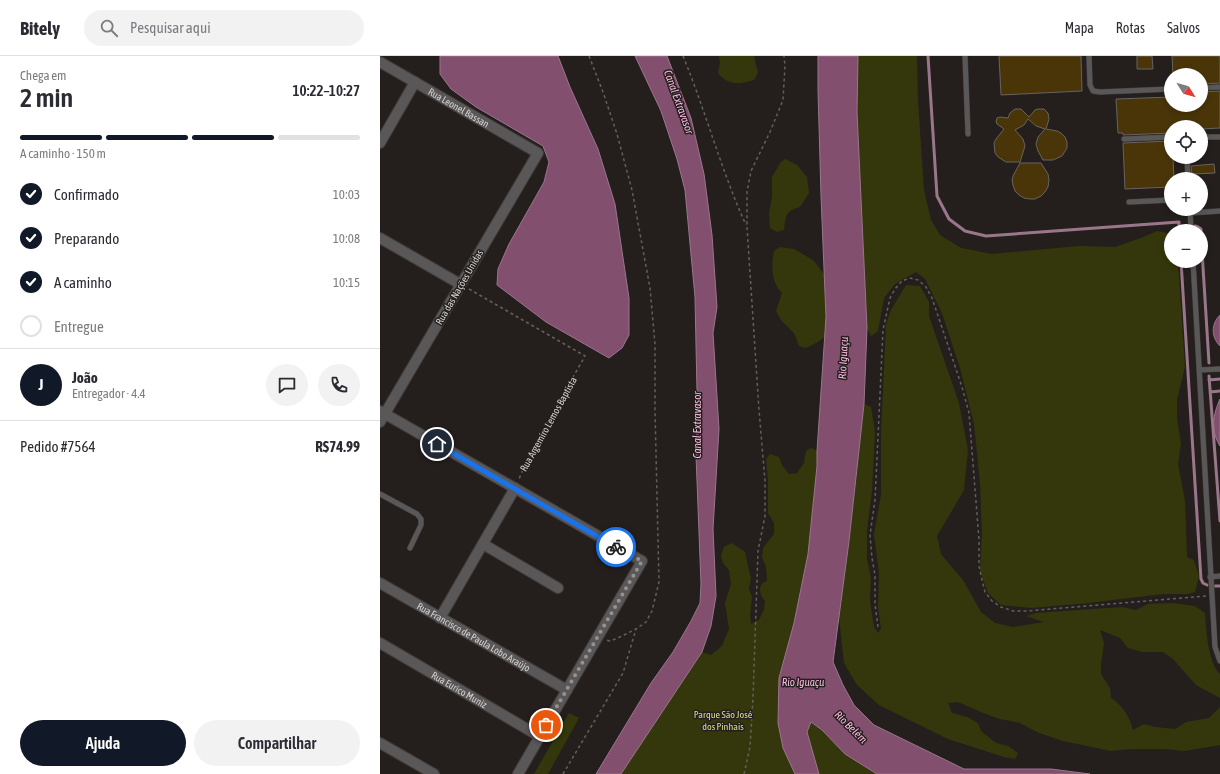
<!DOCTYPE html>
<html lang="pt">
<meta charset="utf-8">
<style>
:root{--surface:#fff;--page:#f2f2f3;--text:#2b2b33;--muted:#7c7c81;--line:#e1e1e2;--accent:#111827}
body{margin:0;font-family:"Asap Condensed",sans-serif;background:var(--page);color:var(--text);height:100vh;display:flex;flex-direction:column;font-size:15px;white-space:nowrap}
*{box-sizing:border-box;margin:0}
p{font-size:13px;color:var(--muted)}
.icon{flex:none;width:22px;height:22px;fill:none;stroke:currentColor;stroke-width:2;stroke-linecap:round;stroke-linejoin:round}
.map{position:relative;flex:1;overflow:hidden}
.details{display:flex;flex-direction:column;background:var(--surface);width:380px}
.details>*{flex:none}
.needle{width:26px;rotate:127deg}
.tools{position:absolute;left:784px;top:12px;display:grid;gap:8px}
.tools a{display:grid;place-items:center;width:44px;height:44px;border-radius:50%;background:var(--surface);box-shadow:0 2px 6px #0003;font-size:20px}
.pin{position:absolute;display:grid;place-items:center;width:34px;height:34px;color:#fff;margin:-17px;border:2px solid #fff;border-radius:50%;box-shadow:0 1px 4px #0007}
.courier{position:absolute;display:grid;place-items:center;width:40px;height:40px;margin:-20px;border:3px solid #1a73e8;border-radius:50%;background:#fff;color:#222;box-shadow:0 1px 5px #0007}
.overview em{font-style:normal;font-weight:600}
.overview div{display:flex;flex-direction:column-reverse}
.overview{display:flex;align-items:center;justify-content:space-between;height:68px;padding:0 20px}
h1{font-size:26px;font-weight:600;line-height:30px}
.bar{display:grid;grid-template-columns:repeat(4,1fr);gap:6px 4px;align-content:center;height:48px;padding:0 20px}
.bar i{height:5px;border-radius:3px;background:var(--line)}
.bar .current{background:var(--accent)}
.bar p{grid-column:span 4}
.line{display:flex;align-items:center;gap:10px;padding:0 20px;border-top:1px solid var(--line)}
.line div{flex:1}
.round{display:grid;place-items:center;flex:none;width:42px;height:42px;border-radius:21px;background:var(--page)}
ol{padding:0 20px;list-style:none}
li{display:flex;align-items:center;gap:12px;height:44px}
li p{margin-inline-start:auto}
li .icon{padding:4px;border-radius:50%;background:var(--accent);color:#fff;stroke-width:4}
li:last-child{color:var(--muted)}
li i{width:22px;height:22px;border:2px solid var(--line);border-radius:50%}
.cta{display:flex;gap:8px;margin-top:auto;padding:8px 20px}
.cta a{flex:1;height:46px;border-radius:24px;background:var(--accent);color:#fff;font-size:16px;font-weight:600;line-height:46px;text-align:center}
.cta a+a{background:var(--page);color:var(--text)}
header{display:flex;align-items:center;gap:24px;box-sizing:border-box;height:56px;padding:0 20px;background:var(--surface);border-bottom:1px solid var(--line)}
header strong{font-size:19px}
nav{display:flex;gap:22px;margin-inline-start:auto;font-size:14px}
.search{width:280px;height:36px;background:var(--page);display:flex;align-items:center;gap:10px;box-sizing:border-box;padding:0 14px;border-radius:22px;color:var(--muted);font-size:15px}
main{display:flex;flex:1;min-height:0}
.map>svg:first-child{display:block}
.green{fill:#34370b}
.water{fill:#824f6e;stroke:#9a768b}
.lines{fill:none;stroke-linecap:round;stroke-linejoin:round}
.stream{stroke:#9a768b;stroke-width:3}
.building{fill:#4a3509;stroke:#676460}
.lane-casing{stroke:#403b39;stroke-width:6}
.street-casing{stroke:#403b39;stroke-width:12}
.path{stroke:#64605e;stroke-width:1.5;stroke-dasharray:3 3;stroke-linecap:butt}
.lane{stroke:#595757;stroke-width:5}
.street{stroke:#595757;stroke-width:10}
.done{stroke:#969291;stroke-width:4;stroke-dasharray:0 7.2}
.route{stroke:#1a73e8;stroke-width:5}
.labels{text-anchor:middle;stroke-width:3;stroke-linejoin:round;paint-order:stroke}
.street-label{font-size:10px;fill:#d3d0cf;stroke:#241f1d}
.park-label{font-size:10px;fill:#d7de87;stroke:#241f1d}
.water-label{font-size:11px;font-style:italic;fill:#fbbae0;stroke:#241f1d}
</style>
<header>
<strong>Bitely</strong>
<div class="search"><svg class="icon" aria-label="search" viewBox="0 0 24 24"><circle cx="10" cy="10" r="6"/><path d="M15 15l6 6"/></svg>Pesquisar aqui</div>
<nav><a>Mapa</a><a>Rotas</a><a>Salvos</a></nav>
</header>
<main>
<section class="details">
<div class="overview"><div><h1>2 min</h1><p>Chega em</p></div><em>10:22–10:27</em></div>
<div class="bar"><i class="current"></i><i class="current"></i><i class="current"></i><i></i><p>A caminho · 150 m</p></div>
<ol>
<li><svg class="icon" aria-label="check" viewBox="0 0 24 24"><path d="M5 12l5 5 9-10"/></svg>Confirmado<p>10:03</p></li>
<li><svg class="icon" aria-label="check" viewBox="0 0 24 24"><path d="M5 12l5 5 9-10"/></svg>Preparando<p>10:08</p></li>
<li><svg class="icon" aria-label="check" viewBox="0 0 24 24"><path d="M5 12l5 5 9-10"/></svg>A caminho<p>10:15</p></li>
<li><i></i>Entregue</li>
</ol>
<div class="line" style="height:72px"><b class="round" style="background:var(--accent);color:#fff">J</b><div><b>João</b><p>Entregador · 4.4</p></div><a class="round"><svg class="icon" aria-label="chat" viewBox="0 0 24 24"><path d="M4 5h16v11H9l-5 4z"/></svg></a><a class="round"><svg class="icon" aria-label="phone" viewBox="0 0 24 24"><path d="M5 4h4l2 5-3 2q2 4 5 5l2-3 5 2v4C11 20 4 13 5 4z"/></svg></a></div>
<div class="line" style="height:52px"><div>Pedido #7564</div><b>R$74.99</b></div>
<div class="cta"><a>Ajuda</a><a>Compartilhar</a></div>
</section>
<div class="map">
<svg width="840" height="718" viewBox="0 0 840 718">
<rect width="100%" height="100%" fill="#241f1d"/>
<path class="green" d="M 339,0 L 374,0 L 378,17 L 374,24 C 359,29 348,29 338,17 L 340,6 Z
M 478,0 L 537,0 L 538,45 L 544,134 L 551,164 L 560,179 L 581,192 L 612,198 L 698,190 L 735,191 L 761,182 L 777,175 L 791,178 L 791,205 L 798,205 L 805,311 L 797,343 L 797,363 L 801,387 L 798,408 L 805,445 L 807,501 L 814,504 L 819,520 L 815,536 L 807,538 L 783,538 L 708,547 L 652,552 L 621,549 L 608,537 L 600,515 L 602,476 L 600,427 L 594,368 L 580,312 L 562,257 L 545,223 L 536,216 L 515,228 L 504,242 L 498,275 L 491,280 L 487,272 L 477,56 Z
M 405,103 L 417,109 L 427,121 L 429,137 L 420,151 C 405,155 406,160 404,174 L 397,176 L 390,172 L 389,157 L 392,141 L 392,121 L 400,107 Z
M 400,191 L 414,193 L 433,204 L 444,218 L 446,261 L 445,281 L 438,286 L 426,292 L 419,290 L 414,277 L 401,264 L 396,255 L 402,237 C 391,226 391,210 394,195 Z
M 526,229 L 540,230 L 549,246 L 549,260 L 579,347 L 588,394 L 584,434 L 557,480 L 561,498 L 583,524 L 601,556 L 615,567 L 633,571 L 664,566 L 646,560 L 656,557 L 742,551 L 756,554 L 768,548 L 792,547 L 815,550 L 825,557 C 826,573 828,607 840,618 L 840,642 L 816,629 L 793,603 L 783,596 L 762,596 L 748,592 L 740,582 L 720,574 L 724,587 L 721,608 L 721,618 L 730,632 L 731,642 C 743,650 749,659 753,674 L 764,668 L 775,671 L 795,673 L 806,666 L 829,662 L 840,651 L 840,689 L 804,695 L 785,693 L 751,693 L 731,695 L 683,685 L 659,677 L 640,667 L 620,663 L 603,657 L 578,646 L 568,647 L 572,657 L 587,661 L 598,667 L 601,675 L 616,687 L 628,690 L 638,697 L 635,703 L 624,701 L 568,683 L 499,649 L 477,629 L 464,607 L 459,562 L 469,485 L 484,348 L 491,351 L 495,375 L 492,435 L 487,474 L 487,503 L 491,522 L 490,545 L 494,571 L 498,577 L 501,573 L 498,551 L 499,517 L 494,478 L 501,439 L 501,378 L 506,268 L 511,254 Z
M 431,392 L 437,395 L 437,410 L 428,498 L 414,567 L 399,622 L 403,692 L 415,718 L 241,718 L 322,596 L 331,599 L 342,590 L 349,573 L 345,547 L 351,528 L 349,514 L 343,507 L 341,499 L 344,491 L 352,487 L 365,496 L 368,510 L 371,522 L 369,533 L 372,541 L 370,559 L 371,568 L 379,564 L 384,553 L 385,545 C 379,539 377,528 387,525 L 386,511 L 382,501 L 383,492 L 394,478 L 394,467 L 388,457 L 388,424 L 386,403 L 390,398 L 399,401 L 402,409 L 409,418 L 417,417 L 424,407 L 426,395 Z
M 189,657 L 199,662 L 168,718 L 154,718 Z
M 430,666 L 442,674 L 465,698 L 497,718 L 439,718 L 427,676 Z"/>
<path class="water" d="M 60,0 L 178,0 L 190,31 L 218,93 L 235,148 L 249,242 L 249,279 L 242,292 L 229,302 L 166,266 L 117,229 L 118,213 L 129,188 L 164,126 L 169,106 L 163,90 L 96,51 L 71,33 L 60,18 Z
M 255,0 L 287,0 L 311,62 L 324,118 L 332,179 L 337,251 L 333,277 L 339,373 L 333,473 L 336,540 L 331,570 L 322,596 L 241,718 L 216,718 L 271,627 L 293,596 L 311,565 L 320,547 L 321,528 L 316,399 L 317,336 L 315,241 L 305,134 L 297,103 L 281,55 Z
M 438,0 L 478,0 L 477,56 L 487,272 L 484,348 L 469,485 L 453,606 L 463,629 L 474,649 L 494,669 L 584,713 L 671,713 L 710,718 L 497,718 L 465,698 L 442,674 L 431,666 L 427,676 L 439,718 L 415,718 L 403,692 L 398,667 L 399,622 L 414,567 L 428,498 L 437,410 L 437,395 L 446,261 L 441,140 L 438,34 Z
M 840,259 L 840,290 C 831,281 831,268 840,259 Z
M 840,343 L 840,390 C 830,374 833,359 840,343 Z"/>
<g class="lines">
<path class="stream" d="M 548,0 L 557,140 L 569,163 L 585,175 L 606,180 L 799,166 L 799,175
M 815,170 L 818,171 L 821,173 L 821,175
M 821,179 L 829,307
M 801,205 L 821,523 L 823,527 L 827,529
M 829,320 L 840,465
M 829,324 L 840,323
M 830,336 L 840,335
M 835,530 L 840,530"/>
</g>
<path class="building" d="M 619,0 L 701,0 L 702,35 L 621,39 Z
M 757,0 L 772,0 L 773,13 L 757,13 Z
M 792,0 L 840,0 L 840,27 L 821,28 L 821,19 L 793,19 Z
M 840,35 L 840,72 L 821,73 L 821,71 L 791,71 L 791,77 L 743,79 L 743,77 L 738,77 L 736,43 L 791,41 L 791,49 L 821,49 L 821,36 Z
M 635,53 L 641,53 L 649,61 L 655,54 L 658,53 L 664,53 L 668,57 L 669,63 L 666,73 L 677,75 L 681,77 L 685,81 L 687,86 L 687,92 L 682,100 L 673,104 L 663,104 L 658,95 L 656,88 L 658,81 L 665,73 L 656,70 L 648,63 L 644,69 L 635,74 L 643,83 L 645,90 L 640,106 L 626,106 L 618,101 L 615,97 L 614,87 L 616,83 L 624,73 L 617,68 L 616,65 L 617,62 L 620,61 L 628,62 L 630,57 Z
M 791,85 L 791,101 L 793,101 L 794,123 L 791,123 L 791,131 L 745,133 L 743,87 Z
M 640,107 L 661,107 L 668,118 L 669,124 L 668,131 L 665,136 L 661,140 L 655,143 L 650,143 L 644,142 L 639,139 L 635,135 L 633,129 L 632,123 L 634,118 Z
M 834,108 L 835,117 L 812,118 L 811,110 Z"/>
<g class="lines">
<g class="lane-casing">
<path id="lane" d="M 585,0 L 588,78
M 709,0 L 710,29 L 713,35 L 720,36 L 791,33
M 821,32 L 840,31
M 821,81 L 840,81
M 744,83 L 791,81
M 807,101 L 808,123
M 749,146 L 791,144
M 810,153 L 811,175
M 810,157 L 840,155
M 813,205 L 835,591 L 840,605
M 819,314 L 840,313
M 0,438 L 37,458 L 41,463 L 41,469 L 30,492
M 830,521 L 840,520"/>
</g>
<g class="street-casing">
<g id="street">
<path id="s1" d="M 0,6 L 158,97 L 0,366"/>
<path d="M 0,87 L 35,26"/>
<path d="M 0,182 L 80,228"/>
<path d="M 0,355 L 262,505 L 138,718"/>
<path d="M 103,488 L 178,532"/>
<path id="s2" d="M 0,527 L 187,634"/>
<path d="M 60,562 L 135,432"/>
<path id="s3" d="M 0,587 L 159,680"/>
<path d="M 0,687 L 54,718"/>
</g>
</g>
<path class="path" d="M 209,0 L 223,36 L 237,78 L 252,134 L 270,232 L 275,288 L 275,354 L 279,526 L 272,555 L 266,566 L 256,573 L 238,582 L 230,585 L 226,584
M 303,0 C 326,56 341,114 366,169
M 89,233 L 205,300 L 149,399 L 139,423
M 498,571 L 495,548 L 495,519 L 492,502 L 490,479 L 495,444 L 503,274 L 510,242 L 515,233 L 522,225 L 530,222 L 538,224 L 546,231 L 552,242 L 582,331 L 589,357 L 599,484 L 599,510 L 602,524 L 605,536 L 612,545 L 621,551 L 633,555 L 648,555 L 826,540
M 183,718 L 243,617 L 256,573
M 364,718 L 370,691 L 373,642 L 378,495 L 385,460 L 385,425 L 379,354 L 367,171 L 367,136 L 371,115 L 390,76 L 403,44 L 405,10 L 404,0"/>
<use href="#lane" class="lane"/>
<use href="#street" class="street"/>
</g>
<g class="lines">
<path class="done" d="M 166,669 L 262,505 L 236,491"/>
<path class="route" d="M 57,388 L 236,491"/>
</g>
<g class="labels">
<g class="street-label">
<text dy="4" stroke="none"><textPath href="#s1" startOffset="91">Rua Leonel Bassan</textPath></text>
<text transform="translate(79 231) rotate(-60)" y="4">Rua das Nações Unidas</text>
<text transform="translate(168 368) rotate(-61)" y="4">Rua Argemiro Lemos Baptista</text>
<text dy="4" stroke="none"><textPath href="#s2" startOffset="108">Rua Francisco de Paula Lobo Araújo</textPath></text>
<text dy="4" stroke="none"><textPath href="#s3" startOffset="92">Rua Eurico Muniz</textPath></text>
</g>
<g class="park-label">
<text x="343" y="662">Parque São José<tspan x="343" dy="12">dos Pinhais</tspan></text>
</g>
<g class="water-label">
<text transform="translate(299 46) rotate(70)" y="4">Canal Extravasor</text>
<text transform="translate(463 302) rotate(-87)" y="4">Rio Iguaçu</text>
<text transform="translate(317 369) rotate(-90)" y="4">Canal Extravasor</text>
<text x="423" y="630">Rio Iguaçu</text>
<text transform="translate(471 671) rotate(45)" y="4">Rio Belém</text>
</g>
</g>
</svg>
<div class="tools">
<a><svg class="needle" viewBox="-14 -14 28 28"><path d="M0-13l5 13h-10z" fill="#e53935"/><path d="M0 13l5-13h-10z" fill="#7c7c81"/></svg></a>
<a><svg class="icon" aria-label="locate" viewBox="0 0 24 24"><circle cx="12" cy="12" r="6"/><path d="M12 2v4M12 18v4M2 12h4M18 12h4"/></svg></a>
<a>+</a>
<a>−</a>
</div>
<div class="pin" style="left:166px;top:669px;background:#ea580c"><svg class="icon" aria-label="bag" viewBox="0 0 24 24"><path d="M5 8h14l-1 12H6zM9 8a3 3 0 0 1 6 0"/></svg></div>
<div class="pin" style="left:57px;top:388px;background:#1f2937"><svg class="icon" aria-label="home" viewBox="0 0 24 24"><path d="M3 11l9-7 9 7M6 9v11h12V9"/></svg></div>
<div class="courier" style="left:236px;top:491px"><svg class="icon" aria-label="bike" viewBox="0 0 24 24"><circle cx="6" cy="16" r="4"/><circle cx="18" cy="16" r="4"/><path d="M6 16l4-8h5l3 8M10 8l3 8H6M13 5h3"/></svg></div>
</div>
</main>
